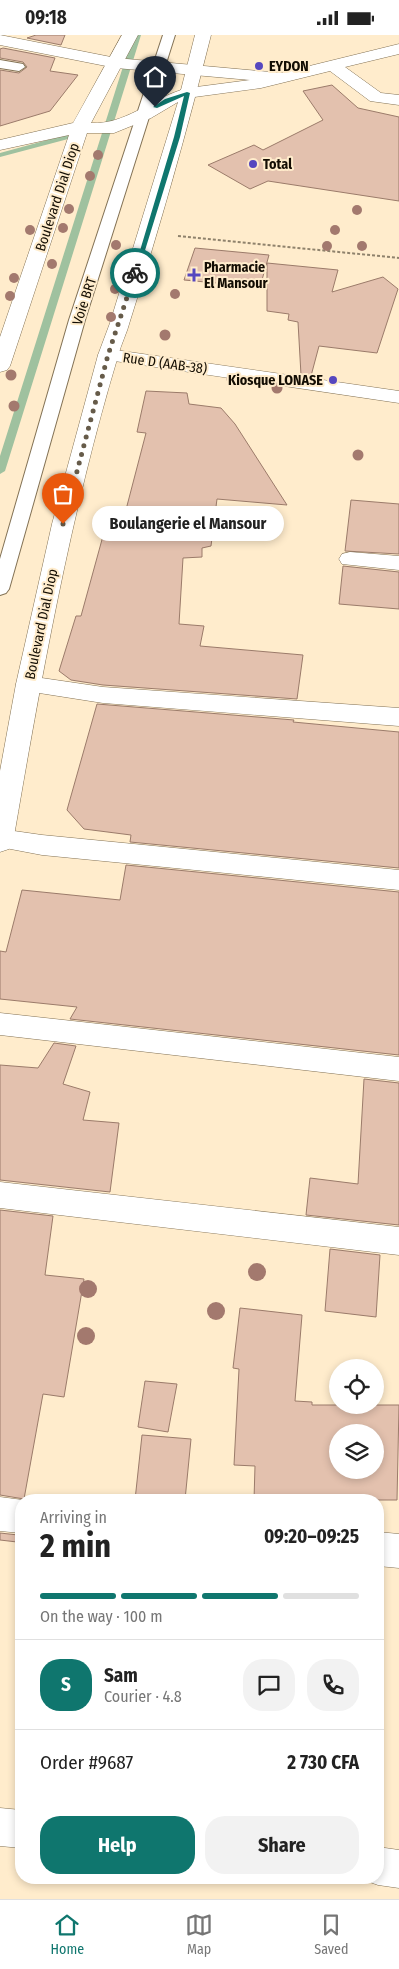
<!DOCTYPE html>
<meta charset="utf-8">
<style>
:root{--surface:#fff;--page:#f2f2f2;--text:#222;--muted:#767676;--line:#e0e0e0;--accent:#0f766e}
body{margin:0;font-family:"Fira Sans Condensed",sans-serif;background:var(--page);color:var(--text);height:100vh;display:flex;flex-direction:column;font-size:19px;white-space:nowrap}
*{box-sizing:border-box;margin:0}
p{font-size:16px;color:var(--muted)}
.icon{flex:none;width:28px;height:28px;fill:none;stroke:currentColor;stroke-width:2;stroke-linecap:round;stroke-linejoin:round}
.map{position:relative;flex:1;overflow:hidden}
.side{position:absolute;left:15px;top:1459px;width:369px;height:390px;display:flex;flex-direction:column;background:var(--surface);border-radius:20px;box-shadow:0 2px 8px #0003}
.side>*{flex:none}
.buttons{position:absolute;left:329px;top:1324px;display:grid;gap:10px}
.buttons a{display:grid;place-items:center;width:55px;height:55px;border-radius:50%;background:var(--surface);box-shadow:0 2px 8px #0003;font-size:25px}
.pin{position:absolute;display:grid;place-items:center;width:42px;height:42px;color:#fff;margin:-51px -21px;border-radius:50% 50% 50% 0;rotate:-45deg;box-shadow:0 0 5px #0007}
.pin .icon{rotate:45deg}
.courier{position:absolute;display:grid;place-items:center;width:50px;height:50px;margin:-25px;border:4px solid #0f766e;border-radius:50%;background:#fff;color:#222;box-shadow:0 1px 6px #0007}
.bubble{position:absolute;height:35px;border-radius:18px;background:var(--surface);box-shadow:0 2px 8px #0003;font-size:16px;font-weight:700;line-height:35px;text-align:center}
.summary em{font-style:normal;font-weight:700}
.summary div{display:flex;flex-direction:column-reverse}
.summary{display:flex;align-items:center;justify-content:space-between;height:85px;padding:0 25px}
h1{font-size:32px;font-weight:700;line-height:38px}
.bar{display:grid;grid-template-columns:repeat(4,1fr);gap:8px 5px;align-content:center;height:60px;padding:0 25px}
.bar i{height:6px;border-radius:4px;background:var(--line)}
.bar .selected{background:var(--accent)}
.bar p{grid-column:span 4}
.line{display:flex;align-items:center;gap:12px;padding:0 25px;border-top:1px solid var(--line)}
.line div{flex:1}
.round{display:grid;place-items:center;flex:none;width:52px;height:52px;border-radius:20px;background:var(--page)}
.button{display:flex;gap:10px;margin-top:auto;padding:10px 25px}
.button a{flex:1;height:58px;border-radius:20px;background:var(--accent);color:#fff;font-size:20px;font-weight:700;line-height:58px;text-align:center}
.button a+a{background:var(--page);color:var(--text)}
.status{display:flex;justify-content:space-between;align-items:center;height:35px;padding:0 25px;background:var(--surface);direction:ltr}
.status svg{height:14px;fill:currentColor}
.tabs{display:flex;justify-content:space-around;align-items:center;height:70px;border-top:1px solid var(--line);background:var(--surface);font-size:14px;color:var(--muted)}
.tabs a{display:grid;justify-items:center;gap:2px}
.tabs .selected{color:var(--accent)}
.map>svg:first-child{display:block}
.lines{fill:none;stroke-linecap:round;stroke-linejoin:round}
.stream{fill:#9fc19f;fill-rule:evenodd}
.building{fill:#e3c1ae;stroke:#9b7b6a;fill-rule:evenodd}
.lane-casing{stroke:#837255;stroke-width:2}
.street-casing{stroke:#837255;stroke-width:1}
.secondary-casing{stroke:#837255;stroke-width:1}
.path{stroke:#8f826c;stroke-width:2;stroke-dasharray:3 2;stroke-linecap:butt}
.lane{fill:#fff;fill-rule:evenodd}
.street{fill:#fff;fill-rule:evenodd}
.secondary{fill:#fff;fill-rule:evenodd}
.tree{fill:#a3796e}
.route{fill:#0f766e}
.done{stroke:#665b49;stroke-width:5;stroke-dasharray:0 9}
.poi-dot{fill:#5647bf;stroke:#ffeccc;stroke-width:2}
.labels{text-anchor:middle;stroke-width:4;stroke-linejoin:round;paint-order:stroke}
.far-poi-label{font-size:14px;font-weight:bold;fill:#130d03;stroke:#ffeccc;text-anchor:start}
.far-street-label{font-size:14px;fill:#130d03;stroke:#ffeccc}
</style>
<div class="status"><b>09:18</b><svg viewBox="0 0 49 12"><path d="M0 12V9h3v3zM5 12V6h3v6zM10 12V3h3v9zM15 12V0h3v12zM26 1h20v11H26zM47 4h2v5h-2z"/></svg></div>
<div class="map">
<svg width="399" height="1864" viewBox="0 0 399 1864">
<rect width="100%" height="100%" fill="#ffeccc"/>
<g class="lines">
<path class="stream" d="M 133,0 L 141,0 L 5,436 L 0,439 L 0,421 Z
M 84,95 L 87,95 L 87,99 L 0,122 L 0,118 Z"/>
</g>
<path class="building" d="M 36,0 L 65,0 L 61,10 L 27,3 Z
M 3,13 L 55,23 L 50,36 L 78,40 L 50,76 L 0,91 L 0,35 L 19,38 L 27,32 L 23,27 L 0,23 L 0,14 Z
M 332,50 L 358,73 L 399,82 L 399,166 L 268,146 L 250,154 L 208,130 L 254,110 L 263,115 L 323,85 L 303,56 Z
M 195,213 L 269,220 L 260,252 L 184,245 Z
M 267,228 L 338,235 L 332,257 L 383,242 L 398,254 L 377,318 L 319,311 L 311,341 L 301,340 L 298,287 L 288,285 L 289,279 L 267,276 Z
M 146,356 L 187,358 L 189,369 L 221,373 L 235,389 L 287,470 L 217,464 L 211,511 L 202,513 L 202,522 L 183,523 L 179,589 L 204,591 L 200,611 L 303,620 L 297,664 L 103,650 L 71,645 L 59,636 L 76,581 L 81,581 L 106,490 L 122,490 L 146,398 L 137,397 Z
M 351,465 L 399,469 L 399,519 L 345,516 Z
M 343,531 L 399,537 L 399,574 L 339,569 Z
M 97,669 L 294,685 L 293,687 L 399,697 L 399,833 L 130,807 L 131,800 L 84,794 L 67,775 Z
M 126,830 L 399,857 L 399,1020 L 70,984 L 77,972 L 0,964 L 0,916 L 6,917 L 22,855 L 120,865 Z
M 54,1008 L 76,1011 L 63,1049 L 90,1057 L 83,1085 L 119,1088 L 110,1157 L 0,1145 L 0,1030 L 38,1033 Z
M 364,1044 L 399,1048 L 399,1190 L 306,1180 L 310,1143 L 358,1149 Z
M 0,1175 L 53,1181 L 45,1240 L 84,1244 L 64,1362 L 43,1359 L 24,1464 L 0,1460 Z
M 330,1214 L 380,1220 L 376,1282 L 325,1276 Z
M 240,1273 L 302,1280 L 295,1366 L 312,1367 L 312,1370 L 399,1370 L 397,1465 L 254,1465 L 255,1431 L 234,1430 L 239,1334 L 233,1333 ZM 338,1398 L 375,1398 L 375,1435 L 338,1435 Z
M 145,1346 L 177,1349 L 168,1397 L 138,1392 Z
M 142,1400 L 191,1404 L 185,1465 L 135,1465 Z
M 0,1498 L 18,1500 L 17,1507 L 0,1505 Z"/>
<g class="lines">
<g class="lane-casing">
<path id="lane" d="M 163,0 L 175,0 L 85,285 L 9,554 L 6,558 L 0,560 L 0,524 L 69,285 Z
M 0,25 L 23,29 L 25,32 L 19,36 L 0,33 Z"/>
</g>
<g class="street-casing">
<path id="street" d="M 0,0 L 116,23 L 281,38 L 399,9 L 399,19 L 345,32 L 381,58 L 399,60 L 399,70 L 370,66 L 330,36 L 261,53 L 187,63 L 181,62 L 179,58 L 181,54 L 250,45 L 116,33 L 0,10 Z
M 108,314 L 399,356 L 399,368 L 101,324 L 98,320 L 101,316 Z
M 350,517 L 399,521 L 399,535 L 342,529 L 339,524 L 342,519 Z
M 28,641 L 103,652 L 399,673 L 399,691 L 103,668 L 20,655 L 16,649 L 20,643 Z
M 0,794 L 42,800 L 399,835 L 399,855 L 42,820 L 0,812 Z
M 0,978 L 399,1022 L 399,1046 L 0,1000 Z
M 0,1147 L 399,1192 L 399,1220 L 0,1173 Z
M 0,1462 L 23,1465 L 21,1465 L 21,1498 L 0,1496 Z
M 378,1497 L 399,1499 L 399,1533 L 378,1531 Z
M 0,1773 L 21,1775 L 21,1813 L 0,1811 Z
M 378,1812 L 399,1815 L 399,1853 L 378,1850 L 364,1845 L 363,1842 L 378,1842 Z"/>
</g>
<g class="secondary-casing">
<path id="secondary" d="M 122,0 L 138,0 L 91,88 C 124,90 150,65 181,55 L 195,0 L 211,0 C 187,96 160,191 130,286 C 127,298 121,309 118,321 C 70,480 41,644 13,807 L 9,814 L 0,817 L 0,736 L 16,649 L 52,489 L 98,320 L 110,288 L 178,67 L 151,83 L 114,98 L 87,98 L 10,331 L 7,335 L 0,337 L 0,302 L 69,100 L 0,115 L 0,105 L 73,88 Z"/>
</g>
<path class="path" d="M 178,201 L 399,223"/>
<use href="#lane" class="lane"/>
<use href="#street" class="street"/>
<use href="#secondary" class="secondary"/>
</g>
<g class="tree">
<circle cx="98" cy="120" r="5"/>
<circle cx="90" cy="141" r="5"/>
<circle cx="69" cy="174" r="5"/>
<circle cx="357" cy="175" r="5"/>
<circle cx="63" cy="193" r="5"/>
<circle cx="30" cy="195" r="5"/>
<circle cx="335" cy="195" r="5"/>
<circle cx="116" cy="210" r="5"/>
<circle cx="327" cy="211" r="5"/>
<circle cx="362" cy="211" r="5"/>
<circle cx="52" cy="229" r="5"/>
<circle cx="14" cy="243" r="5"/>
<circle cx="115" cy="254" r="5"/>
<circle cx="175" cy="259" r="5"/>
<circle cx="10" cy="261" r="5"/>
<circle cx="111" cy="282" r="5"/>
<circle cx="165" cy="300" r="5.5"/>
<circle cx="11" cy="340" r="5.5"/>
<circle cx="232" cy="344" r="5.5"/>
<circle cx="277" cy="353" r="5.5"/>
<circle cx="14" cy="371" r="5.5"/>
<circle cx="358" cy="420" r="5.5"/>
<circle cx="257" cy="1237" r="9"/>
<circle cx="88" cy="1254" r="9"/>
<circle cx="216" cy="1276" r="9"/>
<circle cx="86" cy="1301" r="9"/>
</g>
<path class="route" d="M 187,57 L 190,58 L 180,102 L 138,238 L 133,239 L 174,102 L 184,61 L 157,73 L 153,72 L 165,64 Z"/>
<g class="lines">
<path class="done" d="M 63,489 L 108,320 L 135,238"/>
</g>
<g class="poi-dot">
<circle cx="259" cy="31" r="5"/>
<circle cx="253" cy="129" r="5"/>
<path d="M191.5 232.5h5v5h5v5h-5v5h-5v-5h-5v-5h5z"/>
<circle cx="333" cy="345" r="5"/>
</g>
<g class="labels">
<g class="far-poi-label">
<text x="269" y="36">EYDON</text>
<text x="263" y="134">Total</text>
<text x="204" y="237">Pharmacie<tspan x="204" dy="16">El Mansour</tspan></text>
<text x="323" y="350" text-anchor="end">Kiosque LONASE</text>
</g>
<g class="far-street-label">
<text transform="translate(57 162) rotate(-72)" y="5">Boulevard Dial Diop</text>
<text transform="translate(84 266) rotate(-72)" y="5">Voie BRT</text>
<text transform="translate(165 328) rotate(8)" y="5">Rue D (AAB-38)</text>
<text transform="translate(41 589) rotate(-78)" y="5">Boulevard Dial Diop</text>
</g>
</g>
</svg>
<div class="buttons">
<a><svg class="icon" aria-label="locate" viewBox="0 0 24 24"><circle cx="12" cy="12" r="6"/><path d="M12 2v4M12 18v4M2 12h4M18 12h4"/></svg></a>
<a><svg class="icon" aria-label="layers" viewBox="0 0 24 24"><path d="M12 4l9 5-9 5-9-5zM3 14l9 5 9-5"/></svg></a>
</div>
<div class="pin" style="left:63px;top:489px;background:#ea580c"><svg class="icon" aria-label="bag" viewBox="0 0 24 24"><path d="M5 8h14l-1 12H6zM9 8a3 3 0 0 1 6 0"/></svg></div>
<div class="pin" style="left:155px;top:72px;background:#1f2937"><svg class="icon" aria-label="home" viewBox="0 0 24 24"><path d="M3 11l9-7 9 7M6 9v11h12V9"/></svg></div>
<div class="courier" style="left:135px;top:238px"><svg class="icon" aria-label="bike" viewBox="0 0 24 24"><circle cx="6" cy="16" r="4"/><circle cx="18" cy="16" r="4"/><path d="M6 16l4-8h5l3 8M10 8l3 8H6M13 5h3"/></svg></div>
<div class="bubble" style="left:92px;top:471px;width:192px">Boulangerie el Mansour</div>
<section class="side">
<div class="summary"><div><h1>2 min</h1><p>Arriving in</p></div><em>09:20–09:25</em></div>
<div class="bar"><i class="selected"></i><i class="selected"></i><i class="selected"></i><i></i><p>On the way · 100 m</p></div>
<div class="line" style="height:90px"><b class="round" style="background:var(--accent);color:#fff">S</b><div><b>Sam</b><p>Courier · 4.8</p></div><a class="round"><svg class="icon" aria-label="chat" viewBox="0 0 24 24"><path d="M4 5h16v11H9l-5 4z"/></svg></a><a class="round"><svg class="icon" aria-label="phone" viewBox="0 0 24 24"><path d="M5 4h4l2 5-3 2q2 4 5 5l2-3 5 2v4C11 20 4 13 5 4z"/></svg></a></div>
<div class="line" style="height:65px"><div>Order #9687</div><b>2 730 CFA</b></div>
<div class="button"><a>Help</a><a>Share</a></div>
</section>
</div>
<nav class="tabs">
<a class="selected"><svg class="icon" aria-label="home" viewBox="0 0 24 24"><path d="M3 11l9-7 9 7M6 9v11h12V9"/></svg>Home</a>
<a><svg class="icon" aria-label="map" viewBox="0 0 24 24"><path d="M3 6l6-2 6 2 6-2v14l-6 2-6-2-6 2zM9 4v14M15 6v14"/></svg>Map</a>
<a><svg class="icon" aria-label="saved" viewBox="0 0 24 24"><path d="M7 4h10v16l-5-4-5 4z"/></svg>Saved</a>
</nav>
